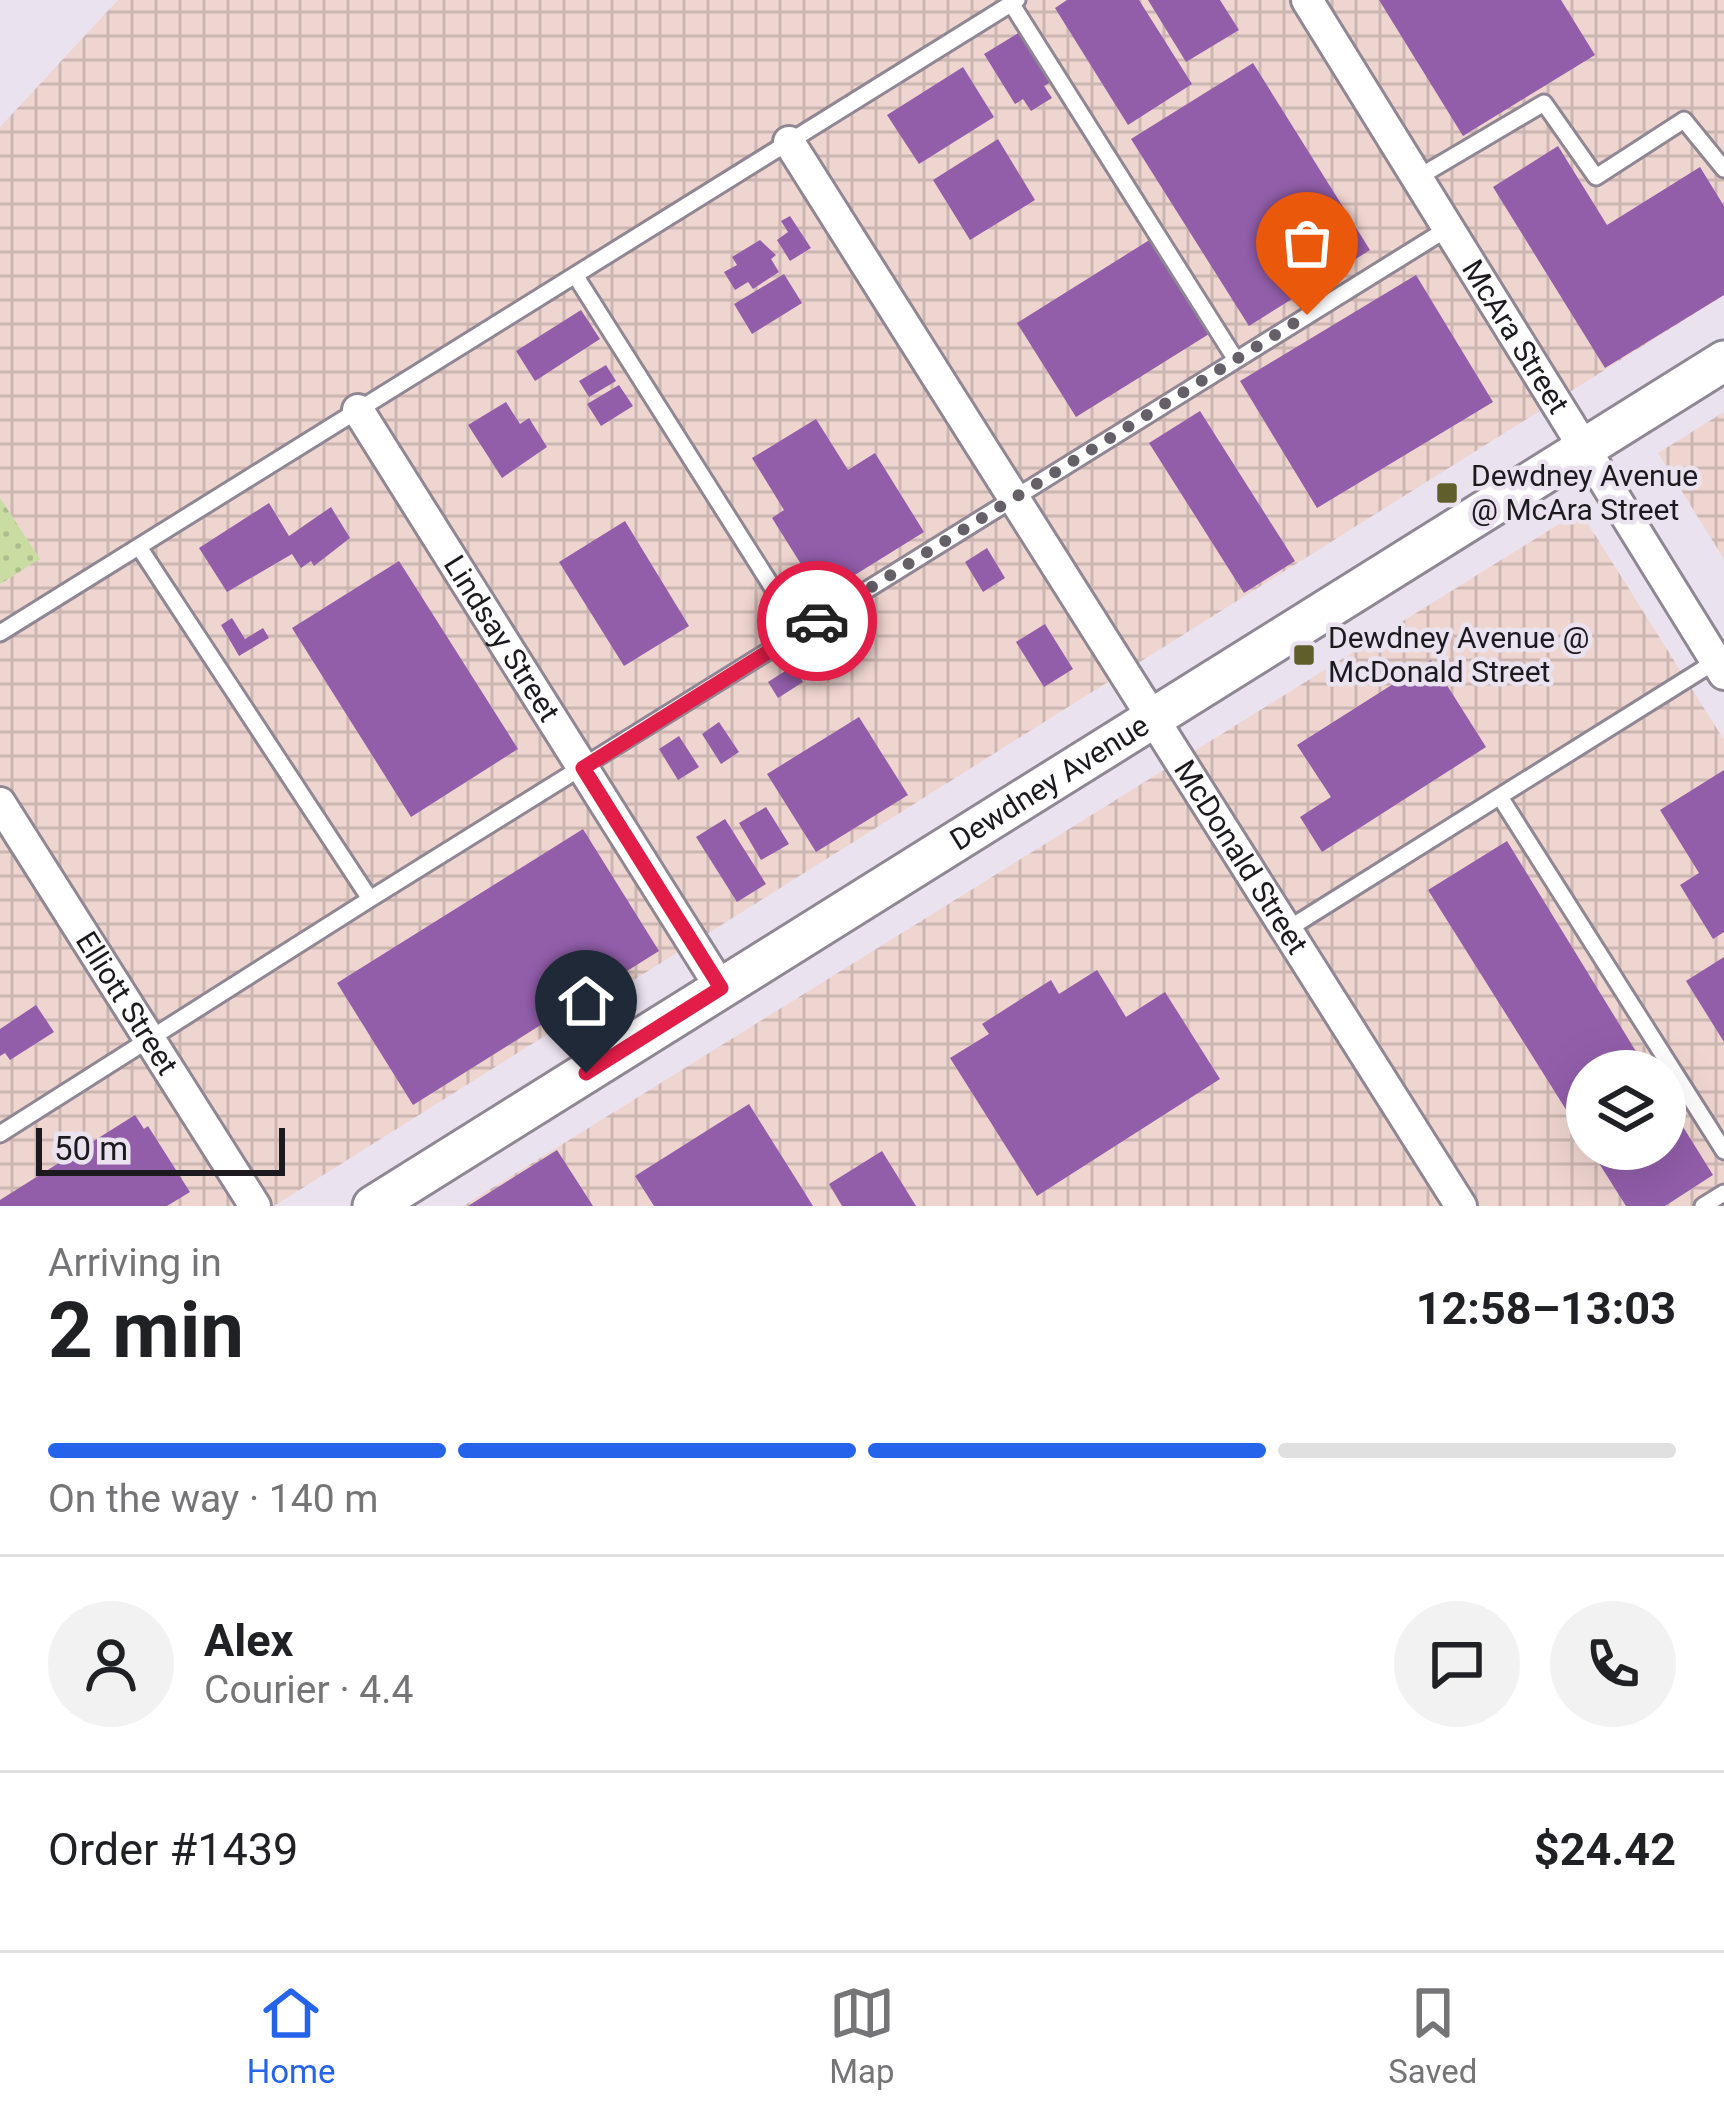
<!DOCTYPE html>
<meta charset="utf-8">
<style>
:root{--surface:#fff;--page:#f2f2f2;--text:#202124;--muted:#757577;--line:#e0e0e0;--accent:#2563eb}
body{margin:0;font-family:Roboto,sans-serif;background:var(--page);color:var(--text);height:100vh;display:flex;flex-direction:column;font-size:45px;white-space:nowrap}
*{box-sizing:border-box;margin:0}
p{font-size:39px;color:var(--muted)}
.icon{flex:none;width:66px;height:66px;fill:none;stroke:currentColor;stroke-width:2;stroke-linecap:round;stroke-linejoin:round}
.map{position:relative;height:1206px;overflow:hidden}
.details{display:flex;flex-direction:column;background:var(--surface);flex:1}
.details>*{flex:none}
.fabs{position:absolute;left:1566px;top:1050px;display:grid;gap:24px}
.fabs a{display:grid;place-items:center;width:120px;height:120px;border-radius:50%;background:var(--surface);box-shadow:0 12px 48px #0002;font-size:60px}
.scale{position:absolute;left:36px;bottom:30px;width:249px;box-sizing:border-box;padding-left:12px;border:6px solid #1d1a1f;border-top:0;font-size:33px;line-height:42px;white-space:nowrap;color:#1d1a1f;-webkit-text-stroke:9px #ebe2ef;paint-order:stroke}
.pin{position:absolute;display:grid;place-items:center;width:102px;height:102px;color:#fff;margin:-123px -51px;border-radius:50% 50% 50% 0;rotate:-45deg;box-shadow:0 0 12px #0007}
.pin .icon{rotate:45deg}
.courier{position:absolute;display:grid;place-items:center;width:120px;height:120px;margin:-60px;border:9px solid #e11d48;border-radius:50%;background:#fff;color:#222;box-shadow:0 3px 15px #0007}
.headline em{font-style:normal;font-weight:700}
.headline div{display:flex;flex-direction:column-reverse}
.headline{display:flex;align-items:center;justify-content:space-between;height:204px;padding:0 48px}
h1{font-size:78px;font-weight:700;line-height:90px}
.bar{display:grid;grid-template-columns:repeat(4,1fr);gap:18px 12px;align-content:center;height:144px;padding:0 48px}
.bar i{height:15px;border-radius:9px;background:var(--line)}
.bar .current{background:var(--accent)}
.bar p{grid-column:span 4}
.line{display:flex;align-items:center;gap:30px;padding:0 48px;border-top:3px solid var(--line)}
.line div{flex:1}
.round{display:grid;place-items:center;flex:none;width:126px;height:126px;border-radius:63px;background:var(--page)}
.tabs{display:flex;justify-content:space-around;align-items:center;height:168px;border-top:3px solid var(--line);background:var(--surface);font-size:33px;color:var(--muted)}
.tabs a{display:grid;justify-items:center;gap:6px}
.tabs .current{color:var(--accent)}
.map>svg:first-child{display:block}
.industrial{fill:url(#industrial-grid);fill-rule:evenodd}
.grass{fill:url(#grass-dots)}
.building{fill:#925eaa}
.lines{fill:none;stroke-linecap:round;stroke-linejoin:round}
.service-casing{stroke:#8f8793;stroke-width:21}
.minor-casing{stroke:#8f8793;stroke-width:36}
.tertiary-casing{stroke:#8f8793;stroke-width:45}
.service{stroke:#fff;stroke-width:15}
.minor{stroke:#fff;stroke-width:30}
.tertiary{stroke:#fff;stroke-width:39}
.done{stroke:#656068;stroke-width:12;stroke-dasharray:0 21.6}
.route{stroke:#e11d48;stroke-width:15}
.poi-dot{fill:#5f5f2c;stroke:#ebe2ef;stroke-width:4.5}
.labels{text-anchor:middle;stroke-width:9;stroke-linejoin:round;paint-order:stroke}
.street-label{font-size:30px;fill:#1d1a1f;stroke:#ebe2ef}
.poi-label{font-size:30px;fill:#1d1a1f;stroke:#ebe2ef;text-anchor:start}
</style>
<div class="map">
<svg width="1724" height="1206" viewBox="0 0 1724 1206">
<defs>
<pattern id="industrial-grid" width="8" height="8" patternUnits="userSpaceOnUse" patternTransform="scale(3)"><rect width="8" height="8" fill="#efd5d0"/><path d="M0 4h8M4 0v8" fill="none" stroke="#ccb6b2"/></pattern>
<pattern id="grass-dots" width="8" height="8" patternUnits="userSpaceOnUse" patternTransform="scale(3)"><rect width="8" height="8" fill="#c9dca2"/><path d="M2 2h.1M6 6h.1" fill="none" stroke="#acbc8b" stroke-width="1.8" stroke-linecap="round"/></pattern>
</defs>
<rect width="100%" height="100%" fill="#ebe2ef"/>
<path class="industrial" d="M 118,0 L 1724,0 L 1724,295 L 274,1206 L 0,1206 L 0,584 L 39,558 L 0,498 L 0,127 Z
M 1724,412 L 1724,559 L 1658,453 Z
M 1580,511 L 1724,740 L 1724,1206 L 463,1206 ZM 1587,1071 L 1665,1071 L 1665,1149 L 1587,1149 Z"/>
<path class="grass" d="M 0,498 L 40,559 L 0,584 Z"/>
<path class="building" d="M 1067,0 L 1139,0 L 1192,84 L 1128,125 L 1055,8 Z
M 1148,0 L 1220,0 L 1239,30 L 1186,62 Z
M 1379,0 L 1561,0 L 1595,55 L 1463,136 Z
M 1020,32 L 1051,82 L 1044,86 L 1052,98 L 1031,111 L 1023,99 L 1015,104 L 984,54 Z
M 1253,63 L 1370,250 L 1249,326 L 1131,139 Z
M 963,67 L 994,117 L 919,164 L 887,115 Z
M 998,139 L 1035,200 L 970,240 L 933,180 Z
M 1558,146 L 1607,225 L 1700,167 L 1724,206 L 1724,295 L 1605,368 L 1493,187 Z
M 790,216 L 811,248 L 790,261 L 777,240 L 788,232 L 781,221 Z
M 1151,239 L 1209,334 L 1076,417 L 1017,323 Z
M 760,240 L 776,255 L 771,259 L 779,272 L 753,289 L 748,282 L 735,290 L 724,272 L 737,265 L 732,257 Z
M 784,274 L 802,303 L 752,334 L 734,304 Z
M 1416,275 L 1493,402 L 1317,508 L 1240,381 Z
M 581,310 L 600,339 L 535,381 L 516,351 Z
M 606,365 L 616,381 L 589,397 L 579,381 Z
M 619,385 L 633,406 L 601,426 L 587,404 Z
M 506,402 L 520,424 L 529,418 L 547,447 L 502,478 L 468,425 Z
M 1200,411 L 1295,561 L 1244,593 L 1149,443 Z
M 816,419 L 848,470 L 875,453 L 924,532 L 821,596 L 772,518 L 784,510 L 752,458 Z
M 269,503 L 289,536 L 331,507 L 350,538 L 314,566 L 311,561 L 301,568 L 292,554 L 227,592 L 199,548 Z
M 625,521 L 689,626 L 624,666 L 559,562 Z
M 987,548 L 1005,578 L 983,592 L 965,562 Z
M 399,561 L 518,749 L 411,817 L 292,628 Z
M 232,618 L 245,639 L 263,628 L 269,638 L 239,656 L 221,625 Z
M 1045,624 L 1073,669 L 1044,687 L 1016,642 Z
M 1431,660 L 1486,747 L 1322,852 L 1300,817 L 1331,797 L 1297,745 Z
M 793,666 L 803,682 L 778,698 L 768,682 Z
M 859,717 L 908,795 L 816,852 L 767,774 Z
M 719,722 L 739,752 L 721,764 L 702,734 Z
M 679,736 L 699,767 L 678,780 L 659,749 Z
M 1724,770 L 1724,932 L 1713,939 L 1680,885 L 1699,873 L 1660,810 Z
M 766,807 L 789,844 L 761,860 L 739,823 Z
M 725,819 L 766,884 L 737,902 L 696,837 Z
M 583,829 L 659,951 L 413,1105 L 337,983 Z
M 1507,841 L 1648,1071 L 1587,1071 L 1587,1143 L 1428,890 Z
M 1724,957 L 1724,1042 L 1686,981 Z
M 1097,970 L 1126,1017 L 1165,992 L 1220,1079 L 1037,1196 L 950,1058 L 989,1034 L 982,1024 L 1051,980 L 1059,994 Z
M 36,1005 L 54,1032 L 10,1060 L 5,1053 L 0,1056 L 0,1029 Z
M 1665,1098 L 1713,1175 L 1665,1206 L 1626,1206 L 1590,1149 L 1665,1149 Z
M 749,1104 L 813,1206 L 654,1206 L 635,1176 Z
M 135,1115 L 144,1129 L 148,1126 L 190,1192 L 167,1206 L 0,1206 L 0,1200 Z
M 557,1150 L 593,1206 L 468,1206 Z
M 882,1151 L 916,1206 L 842,1206 L 829,1184 Z"/>
<g class="lines">
<g class="service-casing">
<path id="service" d="M 1011,3 L 1236,360
M 1417,178 L 1544,103 L 1596,177 L 1684,120 L 1724,169
M 575,275 L 800,631
M 139,547 L 370,899
M 0,633 L 1017,0
M 1500,797 L 1724,1151
M 1288,929 L 1716,661
M 0,1134 L 370,899 L 1450,227
M 1703,1206 L 1724,1193"/>
</g>
<g class="minor-casing">
<g id="minor">
<path id="s1" d="M 1307,0 L 1724,674"/>
<path id="s2" d="M 789,142 L 1461,1206"/>
<path id="s3" d="M 358,410 L 721,988"/>
<path id="s4" d="M 0,803 L 255,1206"/>
</g>
</g>
<g class="tertiary-casing">
<g id="tertiary">
<path id="s5" d="M 373,1206 L 1724,361"/>
</g>
</g>
<use href="#service" class="service"/>
<use href="#minor" class="minor"/>
<use href="#tertiary" class="tertiary"/>
</g>
<g class="lines">
<path class="done" d="M 817,621 L 1307,315"/>
<path class="route" d="M 586,1073 L 721,988 L 583,768 L 817,621"/>
</g>
<g class="poi-dot">
<rect x="1435" y="481" width="24" height="24" rx="6"/>
<rect x="1292" y="643" width="24" height="24" rx="6"/>
</g>
<g class="labels">
<g class="street-label">
<text dy="10" stroke="none"><textPath href="#s1" startOffset="396">McAra Street</textPath></text>
<text dy="10" stroke="none"><textPath href="#s3" startOffset="270">Lindsay Street</textPath></text>
<text dy="10" stroke="none"><textPath href="#s5" startOffset="798">Dewdney Avenue</textPath></text>
<text dy="10" stroke="none"><textPath href="#s2" startOffset="846">McDonald Street</textPath></text>
<text dy="10" stroke="none"><textPath href="#s4" startOffset="237">Elliott Street</textPath></text>
</g>
<g class="poi-label">
<text x="1471" y="486">Dewdney Avenue<tspan x="1471" dy="34">@ McAra Street</tspan></text>
<text x="1328" y="648">Dewdney Avenue @<tspan x="1328" dy="34">McDonald Street</tspan></text>
</g>
</g>
</svg>
<div class="fabs">
<a><svg class="icon" aria-label="layers" viewBox="0 0 24 24"><path d="M12 4l9 5-9 5-9-5zM3 14l9 5 9-5"/></svg></a>
</div>
<div class="scale">50 m</div>
<div class="pin" style="left:1307px;top:315px;background:#ea580c"><svg class="icon" aria-label="bag" viewBox="0 0 24 24"><path d="M5 8h14l-1 12H6zM9 8a3 3 0 0 1 6 0"/></svg></div>
<div class="pin" style="left:586px;top:1073px;background:#1f2937"><svg class="icon" aria-label="home" viewBox="0 0 24 24"><path d="M3 11l9-7 9 7M6 9v11h12V9"/></svg></div>
<div class="courier" style="left:817px;top:621px"><svg class="icon" aria-label="car" viewBox="0 0 24 24"><path d="M5 17H2v-5l4-1 3-4h7l3 4 3 1v5h-3M9 17h6M6 11h13"/><circle cx="7" cy="17" r="2"/><circle cx="17" cy="17" r="2"/></svg></div>
</div>
<section class="details">
<div class="headline"><div><h1>2 min</h1><p>Arriving in</p></div><em>12:58–13:03</em></div>
<div class="bar"><i class="current"></i><i class="current"></i><i class="current"></i><i></i><p>On the way · 140 m</p></div>
<div class="line" style="height:216px"><a class="round"><svg class="icon" aria-label="person" viewBox="0 0 24 24"><circle cx="12" cy="8" r="4"/><path d="M4 21q1-7 8-7t8 7"/></svg></a><div><b>Alex</b><p>Courier · 4.4</p></div><a class="round"><svg class="icon" aria-label="chat" viewBox="0 0 24 24"><path d="M4 5h16v11H9l-5 4z"/></svg></a><a class="round"><svg class="icon" aria-label="phone" viewBox="0 0 24 24"><path d="M5 4h4l2 5-3 2q2 4 5 5l2-3 5 2v4C11 20 4 13 5 4z"/></svg></a></div>
<div class="line" style="height:156px"><div>Order #1439</div><b>$24.42</b></div>
</section>
<nav class="tabs">
<a class="current"><svg class="icon" aria-label="home" viewBox="0 0 24 24"><path d="M3 11l9-7 9 7M6 9v11h12V9"/></svg>Home</a>
<a><svg class="icon" aria-label="map" viewBox="0 0 24 24"><path d="M3 6l6-2 6 2 6-2v14l-6 2-6-2-6 2zM9 4v14M15 6v14"/></svg>Map</a>
<a><svg class="icon" aria-label="saved" viewBox="0 0 24 24"><path d="M7 4h10v16l-5-4-5 4z"/></svg>Saved</a>
</nav>
